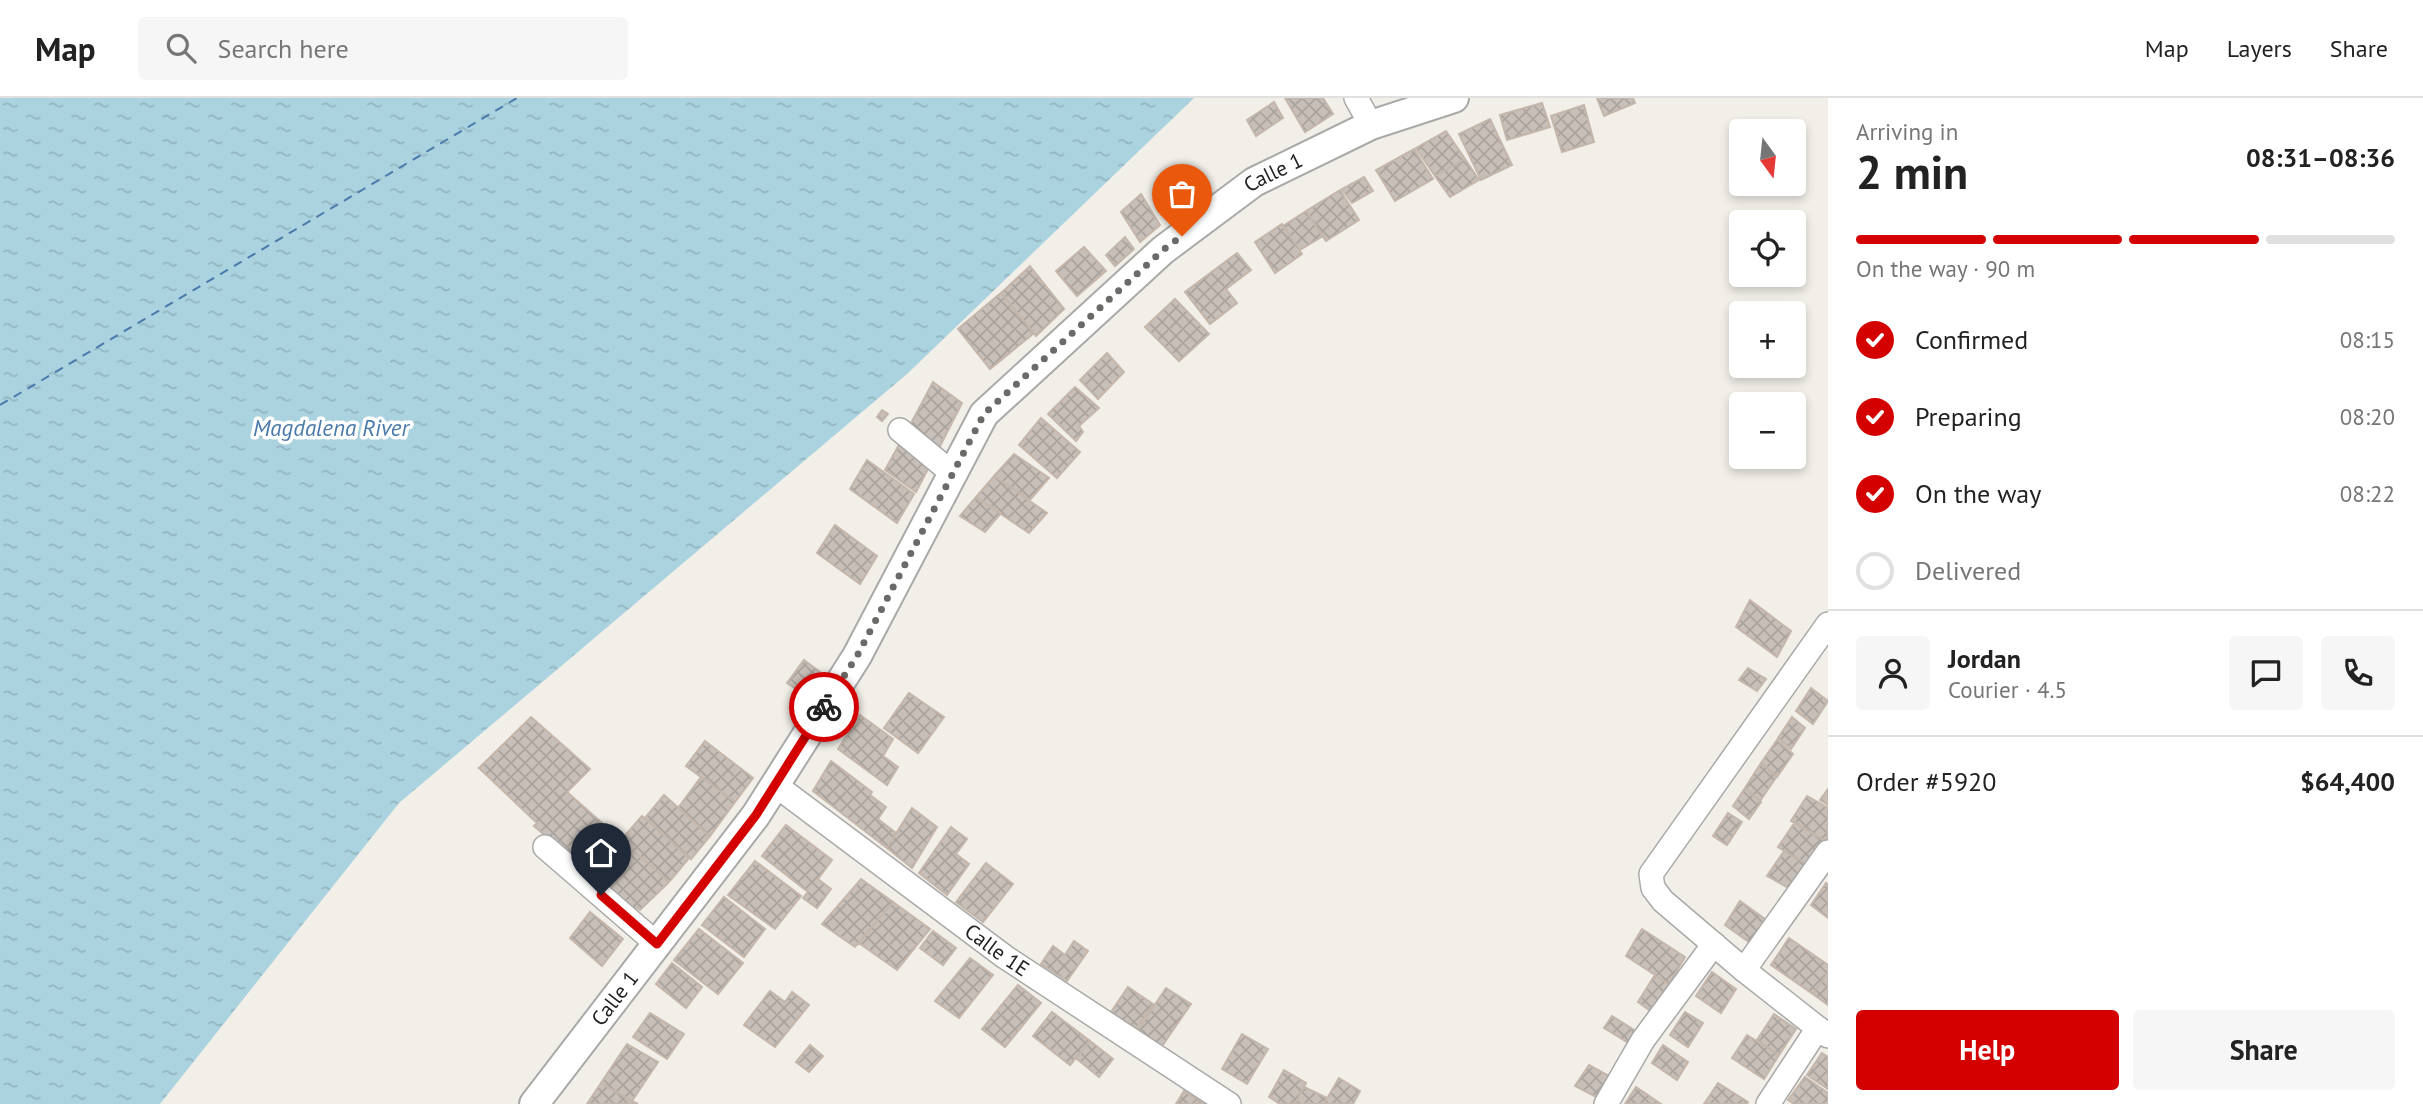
<!DOCTYPE html>
<meta charset="utf-8">
<style>
:root{--surface:#fff;--page:#f6f6f6;--text:#222;--muted:#767676;--line:#e0e0e0;--accent:#d40000}
body{margin:0;font-family:"PT Sans",sans-serif;background:var(--page);color:var(--text);height:100vh;display:flex;flex-direction:column;font-size:26px;white-space:nowrap}
*{box-sizing:border-box;margin:0}
p{font-size:23px;color:var(--muted)}
.icon{flex:none;width:38px;height:38px;fill:none;stroke:currentColor;stroke-width:2;stroke-linecap:round;stroke-linejoin:round}
.map{position:relative;flex:1;overflow:hidden}
.panel{display:flex;flex-direction:column;background:var(--surface);width:595px}
.panel>*{flex:none}
.needle{width:46px;rotate:165deg}
.fabs{position:absolute;left:1729px;top:21px;display:grid;gap:14px}
.fabs a{display:grid;place-items:center;width:77px;height:77px;border-radius:7px;background:var(--surface);box-shadow:0 4px 10px #0003;font-size:35px}
.pin{position:absolute;display:grid;place-items:center;width:60px;height:60px;color:#fff;margin:-72px -30px;border-radius:50% 50% 50% 0;rotate:-45deg;box-shadow:0 0 7px #0007}
.pin .icon{rotate:45deg}
.courier{position:absolute;display:grid;place-items:center;width:70px;height:70px;margin:-35px;border:5px solid #d40000;border-radius:50%;background:#fff;color:#222;box-shadow:0 2px 9px #0007}
.summary em{font-style:normal;font-weight:700}
.summary div{display:flex;flex-direction:column-reverse}
.summary{display:flex;align-items:center;justify-content:space-between;height:119px;padding:0 28px}
h1{font-size:46px;font-weight:700;line-height:52px}
.bar{display:grid;grid-template-columns:repeat(4,1fr);gap:10px 7px;align-content:center;height:84px;padding:0 28px}
.bar i{height:9px;border-radius:5px;background:var(--line)}
.bar .on{background:var(--accent)}
.bar p{grid-column:span 4}
.line{display:flex;align-items:center;gap:18px;padding:0 28px;border-top:2px solid var(--line)}
.line div{flex:1}
.round{display:grid;place-items:center;flex:none;width:74px;height:74px;border-radius:7px;background:var(--page)}
ol{padding:0 28px;list-style:none}
li{display:flex;align-items:center;gap:21px;height:77px}
li p{margin-inline-start:auto}
li .icon{padding:7px;border-radius:50%;background:var(--accent);color:#fff;stroke-width:4}
li:last-child{color:var(--muted)}
li i{width:38px;height:38px;border:4px solid var(--line);border-radius:50%}
.button{display:flex;gap:14px;margin-top:auto;padding:14px 28px}
.button a{flex:1;height:80px;border-radius:7px;background:var(--accent);color:#fff;font-size:28px;font-weight:700;line-height:80px;text-align:center}
.button a+a{background:var(--page);color:var(--text)}
header{display:flex;align-items:center;gap:42px;box-sizing:border-box;height:98px;padding:0 35px;background:var(--surface);border-bottom:2px solid var(--line)}
header strong{font-size:33px}
nav{display:flex;gap:38px;margin-inline-start:auto;font-size:24px}
.search{width:490px;height:63px;background:var(--page);display:flex;align-items:center;gap:18px;box-sizing:border-box;padding:0 24px;border-radius:7px;color:var(--muted);font-size:26px}
main{display:flex;flex:1;min-height:0}
.map>svg:first-child{display:block}
.water{fill:url(#water-ripples)}
.lines{fill:none;stroke-linecap:round;stroke-linejoin:round}
.ferry{stroke:#4a7aab;stroke-width:2;stroke-dasharray:9 7;stroke-linecap:butt}
.building{fill:url(#building-cross-hatch);stroke:#c4b6ab;stroke-width:2}
.minor-casing{stroke:#a9a9a9;stroke-width:26}
.tertiary-casing{stroke:#a9a9a9;stroke-width:32}
.minor{stroke:#fff;stroke-width:23}
.tertiary{stroke:#fff;stroke-width:28}
.done{stroke:#6b6a68;stroke-width:7;stroke-dasharray:0 12.6}
.route{stroke:#d40000;stroke-width:9}
.labels{text-anchor:middle;stroke-width:7;stroke-linejoin:round;paint-order:stroke}
.street-label{font-size:21px;fill:#222;stroke:#fff}
.water-label{font-size:23px;font-style:italic;fill:#4a7aab;stroke:#fff}
</style>
<header>
<strong>Map</strong>
<div class="search"><svg class="icon" aria-label="search" viewBox="0 0 24 24"><circle cx="10" cy="10" r="6"/><path d="M15 15l6 6"/></svg>Search here</div>
<nav><a>Map</a><a>Layers</a><a>Share</a></nav>
</header>
<main>
<div class="map">
<svg width="1828" height="1006" viewBox="0 0 1828 1006">
<defs>
<pattern id="water-ripples" width="26" height="14" patternUnits="userSpaceOnUse" patternTransform="scale(1.75)"><rect width="26" height="14" fill="#aad3df"/><path d="M2 4q2-2 4 0t4 0M15 11q2-2 4 0t4 0" fill="none" stroke="#92b5bf"/></pattern>
<pattern id="building-cross-hatch" width="8" height="8" patternUnits="userSpaceOnUse" patternTransform="scale(1.75)"><rect width="8" height="8" fill="#c7bfb8"/><path d="M0 0l8 8M0 8l8-8" fill="none" stroke="#aba49e"/></pattern>
</defs>
<rect width="100%" height="100%" fill="#f2efe9"/>
<path class="water" d="M 0,0 L 1194,0 L 907,276 L 399,705 L 160,1006 L 0,1006 Z"/>
<g class="lines">
<path class="ferry" d="M 0,307 L 517,0"/>
</g>
<path class="building" d="M 1285,0 L 1323,0 L 1333,16 L 1305,34 Z
M 1597,0 L 1633,0 L 1635,5 L 1604,18 Z
M 1274,4 L 1283,20 L 1256,38 L 1247,22 Z
M 1542,5 L 1550,29 L 1507,42 L 1500,17 Z
M 1584,7 L 1594,44 L 1562,54 L 1551,18 Z
M 1490,21 L 1512,67 L 1481,82 L 1459,36 Z
M 1446,33 L 1465,61 L 1435,78 L 1416,50 Z
M 1414,51 L 1433,81 L 1395,103 L 1376,72 Z
M 1465,61 L 1479,82 L 1450,99 L 1435,78 Z
M 1364,79 L 1373,93 L 1352,105 L 1342,91 Z
M 1340,92 L 1359,122 L 1326,143 L 1306,113 Z
M 1141,96 L 1160,127 L 1140,144 L 1121,114 Z
M 1306,113 L 1323,138 L 1300,152 L 1283,128 Z
M 1282,126 L 1302,156 L 1275,175 L 1255,144 Z
M 1125,139 L 1134,151 L 1115,168 L 1106,157 Z
M 1084,149 L 1106,173 L 1077,198 L 1056,173 Z
M 1237,155 L 1251,172 L 1226,191 L 1237,205 L 1210,226 L 1185,194 Z
M 1030,168 L 1064,211 L 1036,238 L 1001,195 Z
M 1001,195 L 1034,235 L 990,271 L 958,231 Z
M 1175,201 L 1209,236 L 1179,263 L 1145,229 Z
M 1107,255 L 1124,274 L 1098,301 L 1080,282 Z
M 933,284 L 962,305 L 938,352 L 908,331 Z
M 1075,289 L 1099,310 L 1079,328 L 1083,334 L 1076,343 L 1048,316 Z
M 882,312 L 888,316 L 882,323 L 877,319 Z
M 1041,320 L 1080,354 L 1057,380 L 1019,347 Z
M 900,345 L 930,367 L 916,394 L 885,372 Z
M 1014,356 L 1049,380 L 1030,402 L 994,378 Z
M 867,362 L 914,396 L 897,425 L 850,391 Z
M 994,378 L 1047,415 L 1029,435 L 976,399 Z
M 976,399 L 1001,415 L 985,434 L 960,418 Z
M 835,427 L 877,458 L 860,486 L 817,455 Z
M 1750,502 L 1791,533 L 1777,559 L 1736,529 Z
M 804,562 L 828,580 L 812,602 L 787,585 Z
M 1748,570 L 1766,581 L 1757,593 L 1739,582 Z
M 1811,590 L 1828,603 L 1813,626 L 1796,613 Z
M 909,595 L 944,619 L 918,655 L 884,630 Z
M 860,617 L 893,641 L 883,658 L 898,669 L 887,687 L 838,651 Z
M 531,619 L 590,671 L 567,694 L 618,739 L 587,774 L 534,728 L 537,725 L 479,670 Z
M 1792,619 L 1805,630 L 1791,651 L 1778,640 Z
M 1777,642 L 1793,656 L 1777,679 L 1761,665 Z
M 705,643 L 753,680 L 735,704 L 686,668 Z
M 831,663 L 872,694 L 870,697 L 886,709 L 878,721 L 896,735 L 887,750 L 813,693 Z
M 1761,665 L 1777,678 L 1760,703 L 1745,690 Z
M 701,679 L 735,704 L 710,738 L 678,710 Z
M 1745,690 L 1761,704 L 1749,721 L 1733,708 Z
M 1828,691 L 1828,707 L 1820,702 Z
M 664,697 L 710,738 L 691,761 L 645,720 Z
M 1807,698 L 1828,710 L 1827,744 L 1791,723 Z
M 912,710 L 937,729 L 912,770 L 887,750 Z
M 1728,715 L 1742,724 L 1727,747 L 1713,738 Z
M 642,718 L 689,760 L 669,784 L 621,742 Z
M 1795,724 L 1827,744 L 1811,769 L 1778,749 Z
M 786,727 L 832,762 L 818,781 L 831,791 L 817,810 L 803,800 L 808,794 L 762,758 Z
M 951,729 L 967,741 L 956,756 L 969,766 L 947,797 L 919,775 Z
M 621,742 L 669,784 L 640,812 L 636,809 L 632,813 L 589,775 Z
M 1784,753 L 1811,769 L 1794,793 L 1767,778 Z
M 755,763 L 801,798 L 775,831 L 728,797 Z
M 986,765 L 1013,786 L 983,824 L 956,804 Z
M 861,781 L 893,804 L 855,849 L 822,826 Z
M 1826,785 L 1828,786 L 1828,820 L 1811,807 Z
M 724,799 L 765,831 L 744,859 L 702,827 Z
M 1740,803 L 1772,826 L 1756,849 L 1725,827 Z
M 893,804 L 930,831 L 897,872 L 859,845 Z
M 590,814 L 623,841 L 602,868 L 570,840 Z
M 699,831 L 743,865 L 718,896 L 674,862 Z
M 1642,831 L 1685,859 L 1669,886 L 1626,858 Z
M 933,833 L 956,850 L 943,867 L 920,850 Z
M 1789,840 L 1828,867 L 1828,874 L 1813,896 L 1771,867 Z
M 1074,843 L 1088,853 L 1067,883 L 1041,866 L 1053,848 L 1065,857 Z
M 970,860 L 993,877 L 959,920 L 935,903 Z
M 672,865 L 702,889 L 686,910 L 656,886 Z
M 1712,874 L 1736,891 L 1721,915 L 1696,898 Z
M 1828,874 L 1828,907 L 1813,896 Z
M 1655,877 L 1669,886 L 1652,914 L 1638,904 Z
M 1018,887 L 1041,905 L 1005,949 L 982,931 Z
M 1128,889 L 1153,906 L 1136,931 L 1111,914 Z
M 1166,890 L 1191,906 L 1162,948 L 1138,932 Z
M 770,893 L 785,904 L 792,894 L 809,907 L 775,949 L 744,927 Z
M 1052,914 L 1090,943 L 1070,967 L 1033,938 Z
M 1685,914 L 1703,925 L 1688,949 L 1670,937 Z
M 650,915 L 684,936 L 667,961 L 633,939 Z
M 1774,916 L 1796,931 L 1779,957 L 1757,942 Z
M 1612,918 L 1639,935 L 1632,947 L 1604,930 Z
M 1242,936 L 1268,951 L 1247,986 L 1222,971 Z
M 1747,937 L 1779,957 L 1764,981 L 1732,960 Z
M 1090,943 L 1113,961 L 1099,979 L 1076,960 Z
M 627,946 L 658,964 L 632,1003 L 601,985 Z
M 810,947 L 823,958 L 809,974 L 796,964 Z
M 1663,947 L 1688,964 L 1677,982 L 1652,965 Z
M 1822,955 L 1828,959 L 1828,991 L 1807,977 Z
M 1589,967 L 1611,979 L 1598,1000 L 1575,988 Z
M 1284,972 L 1306,985 L 1295,1006 L 1280,1006 L 1269,999 Z
M 1805,979 L 1828,995 L 1828,1006 L 1794,1006 L 1788,1002 Z
M 1339,980 L 1360,993 L 1353,1006 L 1324,1006 Z
M 601,985 L 632,1003 L 638,1006 L 587,1006 Z
M 1718,985 L 1748,1004 L 1747,1006 L 1704,1006 Z
M 1304,989 L 1327,1000 L 1324,1006 L 1295,1006 Z
M 1636,989 L 1661,1006 L 1625,1006 Z
M 1184,993 L 1205,1006 L 1176,1006 Z"/>
<g class="lines">
<g class="minor-casing">
<g id="minor">
<path d="M 1356,0 L 1371,27"/>
<path d="M 900,332 L 952,375"/>
<path d="M 1828,526 L 1651,776 L 1653,790 L 1663,803 L 1744,872 L 1828,938"/>
<path id="s1" d="M 774,686 L 1005,859 L 1229,1006"/>
<path d="M 545,749 L 657,846"/>
<path d="M 1744,872 L 1828,754"/>
<path d="M 1606,1006 L 1643,942 L 1714,846"/>
<path d="M 1768,1006 L 1818,930"/>
</g>
</g>
<g class="tertiary-casing">
<g id="tertiary">
<path id="s2" d="M 534,1006 L 756,717 L 857,558 L 984,316 L 1163,152 L 1254,84 L 1371,27 L 1454,0"/>
</g>
</g>
<use href="#minor" class="minor"/>
<use href="#tertiary" class="tertiary"/>
</g>
<g class="lines">
<path class="done" d="M 824,609 L 857,558 L 984,316 L 1163,152 L 1182,138"/>
<path class="route" d="M 601,797 L 657,846 L 756,717 L 824,609"/>
</g>
<g class="labels">
<g class="street-label">
<text dy="7" stroke="none"><textPath href="#s2" startOffset="1204">Calle 1</textPath></text>
<text dy="7" stroke="none"><textPath href="#s1" startOffset="278">Calle 1E</textPath></text>
<text dy="7" stroke="none"><textPath href="#s2" startOffset="133">Calle 1</textPath></text>
</g>
<g class="water-label">
<text x="331" y="338">Magdalena River</text>
</g>
</g>
</svg>
<div class="fabs">
<a><svg class="needle" viewBox="-14 -14 28 28"><path d="M0-13l5 13h-10z" fill="#e53935"/><path d="M0 13l5-13h-10z" fill="#767676"/></svg></a>
<a><svg class="icon" aria-label="locate" viewBox="0 0 24 24"><circle cx="12" cy="12" r="6"/><path d="M12 2v4M12 18v4M2 12h4M18 12h4"/></svg></a>
<a>+</a>
<a>−</a>
</div>
<div class="pin" style="left:1182px;top:138px;background:#ea580c"><svg class="icon" aria-label="bag" viewBox="0 0 24 24"><path d="M5 8h14l-1 12H6zM9 8a3 3 0 0 1 6 0"/></svg></div>
<div class="pin" style="left:601px;top:797px;background:#1f2937"><svg class="icon" aria-label="home" viewBox="0 0 24 24"><path d="M3 11l9-7 9 7M6 9v11h12V9"/></svg></div>
<div class="courier" style="left:824px;top:609px"><svg class="icon" aria-label="bike" viewBox="0 0 24 24"><circle cx="6" cy="16" r="4"/><circle cx="18" cy="16" r="4"/><path d="M6 16l4-8h5l3 8M10 8l3 8H6M13 5h3"/></svg></div>
</div>
<section class="panel">
<div class="summary"><div><h1>2 min</h1><p>Arriving in</p></div><em>08:31–08:36</em></div>
<div class="bar"><i class="on"></i><i class="on"></i><i class="on"></i><i></i><p>On the way · 90 m</p></div>
<ol>
<li><svg class="icon" aria-label="check" viewBox="0 0 24 24"><path d="M5 12l5 5 9-10"/></svg>Confirmed<p>08:15</p></li>
<li><svg class="icon" aria-label="check" viewBox="0 0 24 24"><path d="M5 12l5 5 9-10"/></svg>Preparing<p>08:20</p></li>
<li><svg class="icon" aria-label="check" viewBox="0 0 24 24"><path d="M5 12l5 5 9-10"/></svg>On the way<p>08:22</p></li>
<li><i></i>Delivered</li>
</ol>
<div class="line" style="height:126px"><a class="round"><svg class="icon" aria-label="person" viewBox="0 0 24 24"><circle cx="12" cy="8" r="4"/><path d="M4 21q1-7 8-7t8 7"/></svg></a><div><b>Jordan</b><p>Courier · 4.5</p></div><a class="round"><svg class="icon" aria-label="chat" viewBox="0 0 24 24"><path d="M4 5h16v11H9l-5 4z"/></svg></a><a class="round"><svg class="icon" aria-label="phone" viewBox="0 0 24 24"><path d="M5 4h4l2 5-3 2q2 4 5 5l2-3 5 2v4C11 20 4 13 5 4z"/></svg></a></div>
<div class="line" style="height:91px"><div>Order #5920</div><b>$64,400</b></div>
<div class="button"><a>Help</a><a>Share</a></div>
</section>
</main>
